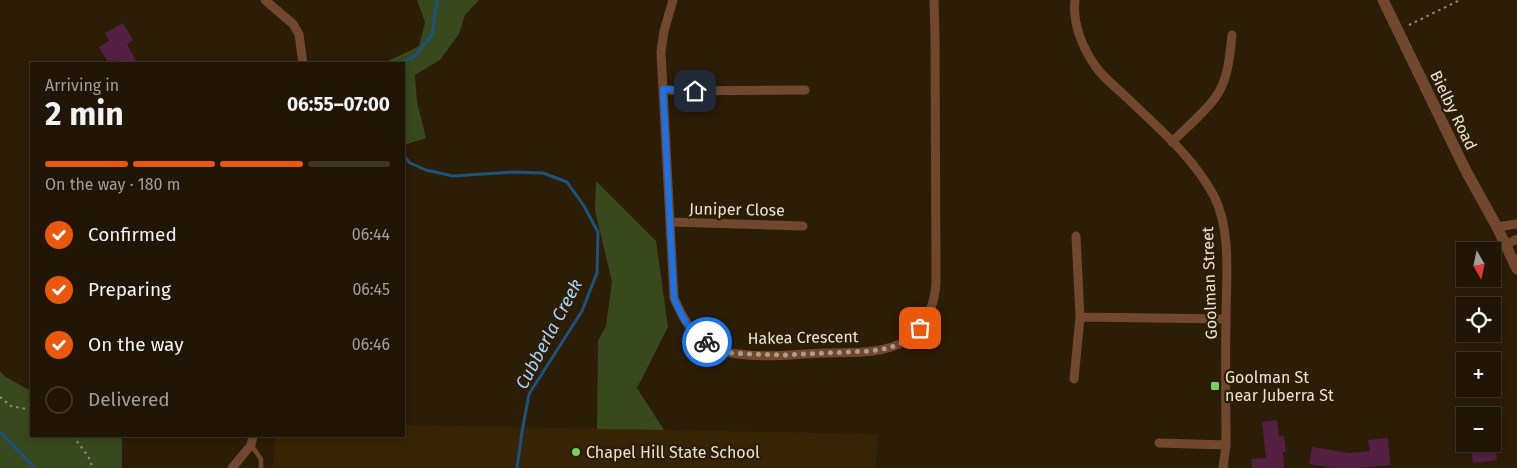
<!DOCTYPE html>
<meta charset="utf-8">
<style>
:root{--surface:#211605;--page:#291f0f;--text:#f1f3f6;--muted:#a29f9a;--line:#3e3527;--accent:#ea580c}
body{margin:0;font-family:"Fira Sans",sans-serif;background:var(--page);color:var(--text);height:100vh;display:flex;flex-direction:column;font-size:19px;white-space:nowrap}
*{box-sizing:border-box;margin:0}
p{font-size:16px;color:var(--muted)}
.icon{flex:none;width:28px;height:28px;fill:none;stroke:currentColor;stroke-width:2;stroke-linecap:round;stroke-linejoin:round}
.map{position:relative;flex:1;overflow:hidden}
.side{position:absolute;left:30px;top:62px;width:375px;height:375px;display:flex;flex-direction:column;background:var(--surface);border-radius:0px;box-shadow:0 2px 8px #0003,0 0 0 1px var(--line)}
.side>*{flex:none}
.needle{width:32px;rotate:171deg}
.controls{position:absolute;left:1456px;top:242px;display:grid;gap:10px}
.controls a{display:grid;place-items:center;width:45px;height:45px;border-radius:0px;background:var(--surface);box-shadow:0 2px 8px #0003,0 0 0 1px var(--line);font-size:25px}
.pin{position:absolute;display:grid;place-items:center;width:42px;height:42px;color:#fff;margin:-21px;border-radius:10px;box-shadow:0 2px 8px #0006}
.courier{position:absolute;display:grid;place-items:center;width:50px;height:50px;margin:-25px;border:4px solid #1a73e8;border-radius:50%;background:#fff;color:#222;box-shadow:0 1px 6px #0007}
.summary em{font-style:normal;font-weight:700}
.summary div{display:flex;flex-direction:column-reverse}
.summary{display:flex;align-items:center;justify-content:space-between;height:85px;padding:0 15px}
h1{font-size:32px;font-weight:700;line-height:38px}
.bar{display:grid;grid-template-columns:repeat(4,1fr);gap:8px 5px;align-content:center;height:60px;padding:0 15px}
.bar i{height:6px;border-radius:4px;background:var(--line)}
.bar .selected{background:var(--accent)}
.bar p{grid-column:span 4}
ol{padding:0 15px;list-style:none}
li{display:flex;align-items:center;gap:15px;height:55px}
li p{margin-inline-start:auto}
li .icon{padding:5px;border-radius:50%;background:var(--accent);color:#fff;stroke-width:4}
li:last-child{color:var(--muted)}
li i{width:28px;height:28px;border:2px solid var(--line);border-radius:50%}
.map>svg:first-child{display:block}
.built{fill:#372405}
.green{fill:#37491d}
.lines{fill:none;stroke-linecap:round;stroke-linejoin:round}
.stream{stroke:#1b527e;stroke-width:3}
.building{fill:#541f43}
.path{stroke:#948876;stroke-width:2;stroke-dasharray:2.5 4;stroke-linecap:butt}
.service{stroke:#71482e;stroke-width:4.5}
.minor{stroke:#71482e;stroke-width:9}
.tertiary{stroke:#71482e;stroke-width:11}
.done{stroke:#a99e8d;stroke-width:5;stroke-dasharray:0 9}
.route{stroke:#1a73e8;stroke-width:6}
.poi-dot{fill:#76d25a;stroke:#2c1d07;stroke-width:2}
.labels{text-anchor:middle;stroke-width:4.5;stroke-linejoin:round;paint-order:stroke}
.street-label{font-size:16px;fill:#ede3d5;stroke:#2c1d07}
.poi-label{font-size:16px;fill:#ede3d5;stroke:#2c1d07;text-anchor:start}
.water-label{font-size:18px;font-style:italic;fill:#a7d3fb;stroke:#2c1d07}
</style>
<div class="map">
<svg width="1517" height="468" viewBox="0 0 1517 468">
<rect width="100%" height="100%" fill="#2c1d07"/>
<path class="built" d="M 404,425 L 878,434 L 876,468 L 273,468 L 276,436 L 404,436 Z"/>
<path class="green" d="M 417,0 L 479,0 L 465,15 L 459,34 L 440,60 L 415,75 L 417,102 L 426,138 L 404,145 L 404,64 L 382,64 L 419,46 L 425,22 Z
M 596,181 L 656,241 L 668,327 L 637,388 L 664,430 L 597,429 L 598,341 L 606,326 L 612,282 L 595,210 Z
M 0,371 L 4,376 L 31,391 L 31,436 L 117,436 L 122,439 L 122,468 L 0,468 Z"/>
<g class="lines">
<path class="stream" d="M 399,64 L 415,56 L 432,35 L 437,0
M 404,156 L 410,163 L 426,170 L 453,176 L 512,172 L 543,173 L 567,182 L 584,206 L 598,232 L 597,273 L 582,311 L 529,394 L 522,432 L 517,468
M 0,432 L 31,464 L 33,468"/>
</g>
<path class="building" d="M 123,23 L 133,40 L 127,44 L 138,64 L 121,64 L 119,60 L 113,64 L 109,64 L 99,47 L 109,41 L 105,33 Z
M 1277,420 L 1279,437 L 1284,436 L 1286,452 L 1283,452 L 1284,468 L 1252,468 L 1251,459 L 1266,458 L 1262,422 Z
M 1388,438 L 1390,465 L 1358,468 L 1333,468 L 1309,464 L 1312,447 L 1349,453 L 1370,451 L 1368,440 Z
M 1470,444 L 1495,444 L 1497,460 L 1473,463 Z"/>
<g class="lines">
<path class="path" d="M 1409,25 L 1460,0
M 0,397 L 11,406 L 31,410
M 73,436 L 88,456 L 93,468"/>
<path class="service" d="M 251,445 L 261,459 L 261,468"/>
<path class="minor" d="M 265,0 L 293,24 L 299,34 L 303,64
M 673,0 L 664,31 L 661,52 L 674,298 C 683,319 692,336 714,346 C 719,349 726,352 731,353 C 761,358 793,355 823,353 C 849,352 882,355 905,341 C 925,330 935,304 936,283 L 935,35 L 934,0
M 1075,0 C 1072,23 1083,49 1096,67 C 1103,77 1114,86 1123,94 C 1155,125 1193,156 1214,196 C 1232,232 1226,280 1226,320 C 1225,362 1226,403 1226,445 L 1223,468
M 663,89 L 677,91 L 805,90
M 1172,142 C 1186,128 1203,114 1215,98 C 1228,81 1230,55 1232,35
M 670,222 L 803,226
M 1497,227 L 1517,224
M 1509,243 L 1517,239
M 1080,317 L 1226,319
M 1074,379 L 1080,317 L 1076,236
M 1159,443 L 1226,445
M 232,468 L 251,445 L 253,436"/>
<path class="tertiary" d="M 1383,0 L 1466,171 L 1497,227 L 1517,269"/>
</g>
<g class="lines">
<path class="done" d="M 707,342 L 730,353 L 747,354 L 784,355 L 870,351 L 889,348 L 906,341 L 920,328"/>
<path class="route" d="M 695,91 L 663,89 L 674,298 C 683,319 687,329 707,342"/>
</g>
<g class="poi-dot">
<rect x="1210" y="381" width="10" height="10" rx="2.5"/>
<circle cx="576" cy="452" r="5"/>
</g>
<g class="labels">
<g class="street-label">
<text transform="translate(1454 110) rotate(64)" y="6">Bielby Road</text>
<text transform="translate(737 209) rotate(1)" y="6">Juniper Close</text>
<text transform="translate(1209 283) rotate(-92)" y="6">Goolman Street</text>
<text transform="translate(803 337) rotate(-1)" y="6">Hakea Crescent</text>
</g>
<g class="poi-label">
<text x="1225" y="383">Goolman St<tspan x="1225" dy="18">near Juberra St</tspan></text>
<text x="586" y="458">Chapel Hill State School</text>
</g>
<g class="water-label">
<text transform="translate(549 334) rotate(-62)" y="6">Cubberla Creek</text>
</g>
</g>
</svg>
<div class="controls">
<a><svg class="needle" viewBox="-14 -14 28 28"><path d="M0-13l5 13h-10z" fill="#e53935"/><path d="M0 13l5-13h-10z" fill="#a29f9a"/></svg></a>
<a><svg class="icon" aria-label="locate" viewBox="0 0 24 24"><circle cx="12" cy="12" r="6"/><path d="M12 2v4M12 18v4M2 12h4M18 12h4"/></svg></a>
<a>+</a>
<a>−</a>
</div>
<div class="pin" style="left:920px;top:328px;background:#ea580c"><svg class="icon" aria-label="bag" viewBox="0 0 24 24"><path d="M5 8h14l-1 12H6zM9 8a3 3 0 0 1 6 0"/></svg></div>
<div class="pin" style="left:695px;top:91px;background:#1f2937"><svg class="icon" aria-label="home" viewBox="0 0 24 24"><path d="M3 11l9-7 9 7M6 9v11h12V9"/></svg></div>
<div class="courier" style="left:707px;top:342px"><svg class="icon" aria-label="bike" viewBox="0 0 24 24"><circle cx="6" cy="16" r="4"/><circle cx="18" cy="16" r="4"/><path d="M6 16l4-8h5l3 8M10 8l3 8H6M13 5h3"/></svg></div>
<section class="side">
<div class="summary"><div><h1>2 min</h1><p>Arriving in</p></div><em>06:55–07:00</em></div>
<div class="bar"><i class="selected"></i><i class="selected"></i><i class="selected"></i><i></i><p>On the way · 180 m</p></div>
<ol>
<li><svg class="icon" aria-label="check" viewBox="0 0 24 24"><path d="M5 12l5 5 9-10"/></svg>Confirmed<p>06:44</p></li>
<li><svg class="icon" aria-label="check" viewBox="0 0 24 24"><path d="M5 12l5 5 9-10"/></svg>Preparing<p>06:45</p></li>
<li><svg class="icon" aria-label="check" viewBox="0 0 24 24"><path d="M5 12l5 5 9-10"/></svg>On the way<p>06:46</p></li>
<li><i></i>Delivered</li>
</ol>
</section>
</div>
